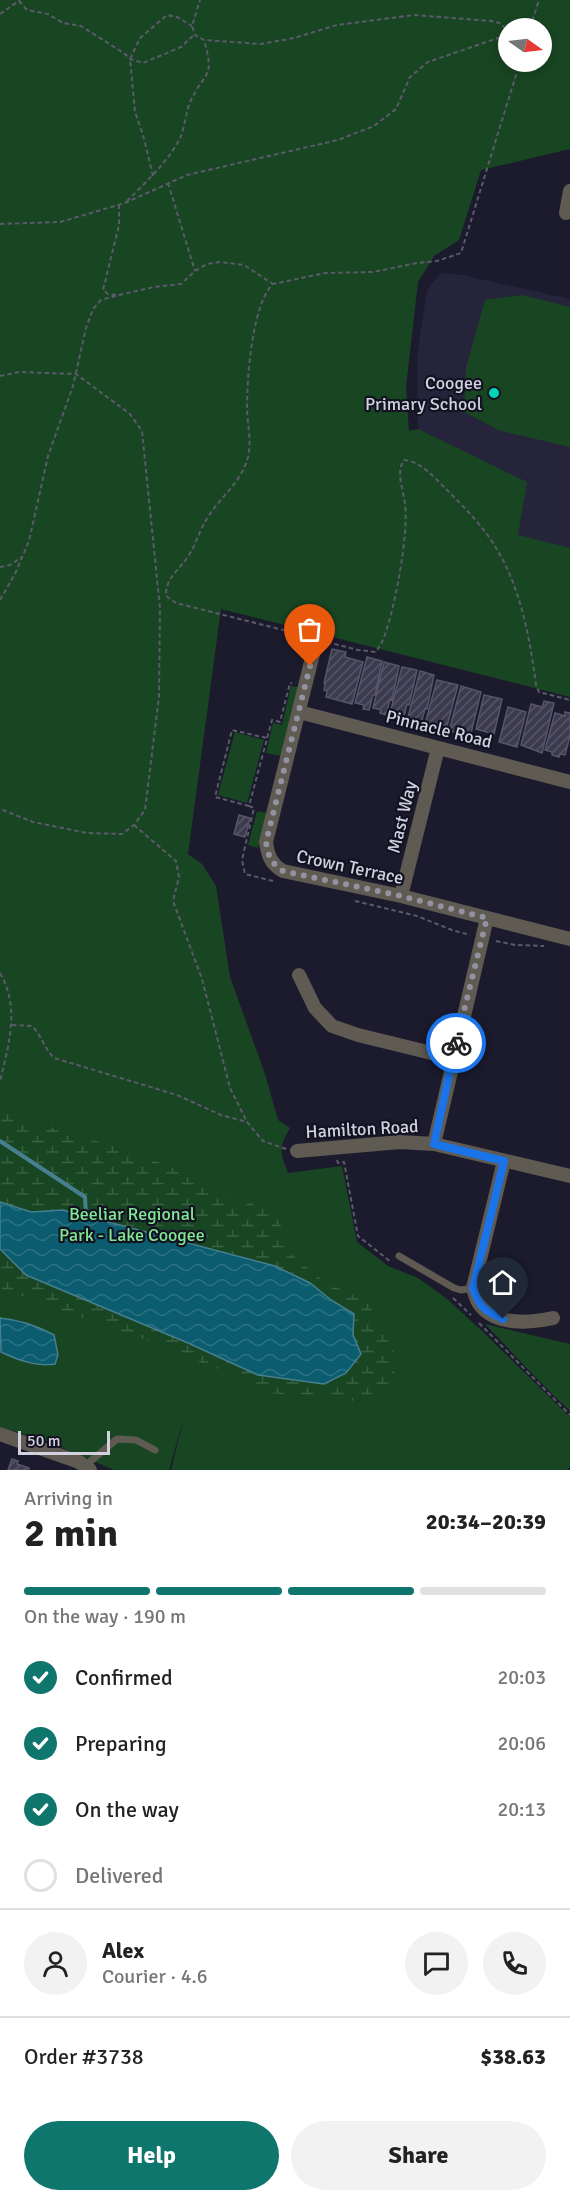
<!DOCTYPE html>
<meta charset="utf-8">
<style>
:root{--surface:#fff;--page:#f2f2f2;--text:#222;--muted:#767676;--line:#e0e0e0;--accent:#0f766e}
body{margin:0;font-family:Signika,sans-serif;background:var(--page);color:var(--text);height:100vh;display:flex;flex-direction:column;font-size:22px;white-space:nowrap}
*{box-sizing:border-box;margin:0}
p{font-size:20px;color:var(--muted)}
.icon{flex:none;width:33px;height:33px;fill:none;stroke:currentColor;stroke-width:2;stroke-linecap:round;stroke-linejoin:round}
.map{position:relative;height:1470px;overflow:hidden}
.details{display:flex;flex-direction:column;background:var(--surface);flex:1}
.details>*{flex:none}
.needle{width:39px;rotate:104deg}
.controls{position:absolute;left:498px;top:18px;display:grid;gap:12px}
.controls a{display:grid;place-items:center;width:54px;height:54px;border-radius:50%;background:var(--surface);box-shadow:0 3px 15px #0003;font-size:30px}
.scale{position:absolute;left:18px;bottom:15px;width:92px;box-sizing:border-box;padding-left:6px;border:3px solid #d1d2de;border-top:0;font-size:16px;line-height:21px;white-space:nowrap;color:#d1d2de;-webkit-text-stroke:4px #131223;paint-order:stroke}
.pin{position:absolute;display:grid;place-items:center;width:51px;height:51px;color:#fff;margin:-62px -26px;border-radius:50% 50% 50% 0;rotate:-45deg;box-shadow:0 0 6px #0007}
.pin .icon{rotate:45deg}
.courier{position:absolute;display:grid;place-items:center;width:60px;height:60px;margin:-30px;border:4px solid #1a73e8;border-radius:50%;background:#fff;color:#222;box-shadow:0 2px 8px #0007}
.summary em{font-style:normal;font-weight:700}
.summary div{display:flex;flex-direction:column-reverse}
.summary{display:flex;align-items:center;justify-content:space-between;height:102px;padding:0 24px}
h1{font-size:39px;font-weight:700;line-height:45px}
.bar{display:grid;grid-template-columns:repeat(4,1fr);gap:9px 6px;align-content:center;height:72px;padding:0 24px}
.bar i{height:8px;border-radius:4px;background:var(--line)}
.bar .active{background:var(--accent)}
.bar p{grid-column:span 4}
.line{display:flex;align-items:center;gap:15px;padding:0 24px;border-top:2px solid var(--line)}
.line div{flex:1}
.round{display:grid;place-items:center;flex:none;width:63px;height:63px;border-radius:32px;background:var(--page)}
ol{padding:0 24px;list-style:none}
li{display:flex;align-items:center;gap:18px;height:66px}
li p{margin-inline-start:auto}
li .icon{padding:6px;border-radius:50%;background:var(--accent);color:#fff;stroke-width:4}
li:last-child{color:var(--muted)}
li i{width:33px;height:33px;border:3px solid var(--line);border-radius:50%}
.action{display:flex;gap:12px;margin-top:auto;padding:12px 24px}
.action a{flex:1;height:69px;border-radius:36px;background:var(--accent);color:#fff;font-size:24px;font-weight:700;line-height:69px;text-align:center}
.action a+a{background:var(--page);color:var(--text)}
.map>svg:first-child{display:block}
.built{fill:#26243b}
.green{fill:#194622;fill-rule:evenodd}
.wetland{fill:url(#wetland-marsh)}
.water{fill:url(#water-waves);stroke:#467f90;stroke-width:1.5}
.lines{fill:none;stroke-linecap:round;stroke-linejoin:round}
.stream{stroke:#467f90;stroke-width:4}
.building{fill:url(#building-hatch);stroke:#57556a;stroke-width:1.5}
.path{stroke:#5a5a6a;stroke-width:2;stroke-dasharray:4.5 3;stroke-linecap:butt}
.service{stroke:#5f5b52;stroke-width:7}
.minor{stroke:#5f5b52;stroke-width:14}
.done{stroke:#9292a0;stroke-width:6;stroke-dasharray:0 10.8}
.route{stroke:#1a73e8;stroke-width:8}
.poi-dot{fill:#00d5b7;stroke:#131223;stroke-width:2}
.labels{text-anchor:middle;stroke-width:4.5;stroke-linejoin:round;paint-order:stroke}
.poi-label{font-size:18px;fill:#d1d2de;stroke:#131223;text-anchor:end}
.street-label{font-size:18px;fill:#d1d2de;stroke:#131223}
.park-label{font-size:18px;fill:#80e890;stroke:#131223}
</style>
<div class="map">
<svg width="570" height="1470" viewBox="0 0 570 1470">
<defs>
<pattern id="wetland-marsh" width="20" height="14" patternUnits="userSpaceOnUse" patternTransform="scale(1.5)"><rect width="20" height="14" fill="#194622"/><path d="M1 5h8M5 5V1M11 12h8M15 12V8" fill="none" stroke="#396042"/></pattern>
<pattern id="water-waves" width="16" height="10" patternUnits="userSpaceOnUse" patternTransform="scale(1.5)"><rect width="16" height="10" fill="#0a5c6e"/><path d="M0 5q4-4 8 0t8 0" fill="none" stroke="#2d7282"/></pattern>
<pattern id="building-hatch" width="6" height="6" patternUnits="userSpaceOnUse" patternTransform="scale(1.5)"><rect width="6" height="6" fill="#3c3a4e"/><path d="M-1 1l2-2M0 6l6-6M5 7l2-2" fill="none" stroke="#575667"/></pattern>
</defs>
<rect width="100%" height="100%" fill="#1c1b2d"/>
<path class="built" d="M 441,273 L 462,275 L 570,299 L 570,548 L 518,535 L 418,429 L 417,356 L 427,290 Z"/>
<path class="green" d="M 0,0 L 570,0 L 570,149 L 481,170 L 459,240 L 434,256 L 418,282 L 406,387 L 409,431 L 418,429 L 527,482 L 518,535 L 570,548 L 570,697 L 221,609 L 188,854 L 202,864 L 216,886 L 230,977 L 264,1071 L 278,1120 L 290,1128 C 278,1149 280,1151 288,1173 L 342,1166 L 357,1242 L 388,1266 L 418,1278 L 447,1299 L 482,1331 L 570,1417 L 570,1467 L 567,1470 L 171,1470 L 184,1417 L 169,1470 L 114,1470 L 44,1440 L 0,1427 ZM 508,28 L 542,28 L 542,62 L 508,62 Z
M 522,295 L 570,307 L 570,447 L 501,431 L 464,412 L 466,368 L 485,300 Z
M 291,686 L 298,687 L 281,756 L 266,753 L 273,723 L 282,725 Z
M 235,732 L 264,740 L 247,803 L 218,795 Z
M 257,811 L 267,813 L 258,848 L 248,845 Z
M 485,1324 L 570,1344 L 570,1411 C 540,1383 513,1353 485,1324 Z"/>
<path class="wetland" d="M 0,1111 L 141,1155 L 225,1190 L 235,1208 L 243,1208 L 255,1196 L 275,1206 L 288,1251 L 323,1281 L 368,1302 L 397,1359 L 391,1386 L 352,1401 L 270,1393 L 243,1375 L 207,1366 L 184,1354 L 0,1288 L 0,1249 L 26,1275 L 188,1343 L 258,1375 L 361,1354 L 353,1335 L 354,1314 L 275,1266 L 63,1210 L 31,1212 L 0,1202 Z"/>
<path class="water" d="M 0,1202 L 31,1212 L 63,1210 L 275,1266 L 310,1283 L 331,1300 L 354,1314 L 353,1335 L 361,1354 L 346,1373 L 324,1384 L 258,1375 L 188,1343 L 26,1275 L 0,1249 Z
M 0,1318 C 20,1320 36,1325 54,1335 L 58,1355 L 55,1364 C 36,1367 18,1360 1,1352 Z"/>
<g class="lines">
<path class="stream" d="M 0,1141 L 85,1197 L 86,1216"/>
</g>
<path class="building" d="M 332,649 L 346,652 L 345,657 L 363,662 L 352,704 L 326,697 L 327,691 L 324,690 L 325,684 L 324,683 Z
M 367,657 L 382,661 L 375,695 L 373,695 L 369,710 L 363,709 L 364,705 L 355,703 Z
M 384,662 L 399,666 L 392,700 L 390,699 L 386,715 L 380,713 L 381,710 L 373,708 Z
M 402,667 L 417,670 L 409,705 L 407,704 L 403,720 L 397,718 L 398,715 L 390,713 Z
M 420,671 L 434,675 L 427,709 L 425,709 L 421,724 L 415,723 L 416,719 L 408,717 Z
M 437,680 L 458,685 L 447,726 L 439,724 L 438,727 L 425,724 Z
M 461,686 L 481,692 L 471,733 L 463,731 L 462,734 L 449,731 Z
M 484,695 L 502,699 L 494,734 L 476,729 Z
M 544,701 L 554,703 L 542,753 L 521,745 L 531,704 L 542,707 Z
M 508,707 L 526,712 L 517,747 L 499,742 Z
M 565,712 L 570,713 L 570,736 L 565,755 L 560,754 L 559,757 L 552,755 L 552,752 L 545,750 L 555,713 L 565,716 Z
M 239,815 L 250,818 L 245,837 L 234,834 Z
M 12,1459 L 18,1461 L 17,1464 L 29,1468 L 29,1470 L 8,1470 Z"/>
<g class="lines">
<path class="path" d="M 19,1 L 27,10 L 48,14 L 63,23 L 81,26 L 125,54 L 130,59 L 143,63 L 181,47 L 194,35
M 0,14 L 20,0
M 530,28 L 539,0
M 153,176 L 143,135 L 135,112 L 130,59 L 140,38 L 167,15 L 177,17 L 192,26
M 168,183 L 195,271
M 127,201 C 144,184 171,159 181,136 C 185,125 186,111 191,100 C 206,69 215,79 204,40
M 0,224 L 60,222 L 125,203 L 187,175 L 338,140 L 374,126 L 396,109 L 410,77 L 428,62 L 501,37 L 506,29 L 500,23 L 491,21 L 414,15 L 337,25 L 294,38 L 261,44 L 204,40 L 195,35 L 192,26 L 200,0
M 116,295 L 108,294 L 103,290 L 119,225 L 119,205
M 0,376 L 19,372 L 76,374 L 130,414 L 142,431 L 160,608 L 159,696 L 145,810 L 134,825 L 122,834 L 87,833 L 33,822 L 0,809
M 0,567 L 10,565 L 22,557
M 0,600 L 15,574 L 29,541 L 48,456 L 73,386 L 86,328 L 93,309 L 101,300 L 119,295 L 154,287 L 181,284 L 195,271 L 207,264 L 220,262 L 244,265 L 273,284
M 307,636 L 176,603 L 166,596 C 165,579 178,571 187,558 C 196,546 199,530 208,517 C 221,496 241,483 248,457 C 252,441 247,423 247,407 C 247,378 252,304 273,284 L 325,273 L 373,272 L 417,263 L 437,261 L 461,253 L 520,62
M 327,642 L 358,650 L 376,652 L 382,642 C 394,615 409,534 405,505 C 404,490 395,473 404,460 C 420,461 434,477 445,488 C 459,502 474,517 486,533 C 519,577 529,632 536,685 L 539,692 L 570,700
M 249,806 L 215,797 L 232,730 L 267,738
M 134,825 L 176,861 L 179,877 L 173,901 L 202,979 L 230,1088 L 247,1122
M 273,881 L 245,874 L 242,860 L 254,808 L 249,806 L 272,720 L 280,722 L 290,683 L 292,683
M 355,901 L 417,916 L 452,930 L 470,935
M 496,941 L 515,945 L 544,946
M 0,973 C 20,1007 9,1045 0,1081
M 12,1025 L 32,1026 C 42,1036 44,1048 54,1058 L 177,1095 L 221,1115 L 247,1122 L 263,1141 L 286,1149
M 337,1160 L 338,1163 L 344,1162 L 358,1236 L 391,1262
M 453,1298 L 471,1315
M 479,1323 L 570,1415"/>
<path class="service" d="M 399,1256 L 454,1288 L 461,1290 L 473,1288
M 85,1466 L 117,1439 L 136,1440 L 155,1450"/>
<path class="minor" d="M 566,213 L 570,191
M 315,646 L 266,842 C 268,856 271,864 283,871 L 401,896 L 570,939
M 299,712 L 570,782
M 401,896 L 438,748
M 299,975 L 315,1008 L 332,1026 L 358,1035 L 452,1058
M 434,1144 L 487,918
M 297,1151 L 400,1142 L 434,1144 L 570,1176
M 504,1161 L 473,1288 C 475,1294 476,1300 480,1305 C 496,1326 531,1323 553,1318
M 0,1434 L 79,1462 L 90,1470"/>
</g>
<g class="lines">
<path class="done" d="M 310,666 L 266,842 C 268,856 271,863 283,871 L 401,896 L 487,918 L 456,1043"/>
<path class="route" d="M 456,1043 L 434,1144 L 504,1161 L 473,1288 C 480,1308 484,1310 503,1319"/>
</g>
<circle class="poi-dot" cx="494" cy="393" r="6"/>
<g class="labels">
<g class="poi-label">
<text x="482" y="389">Coogee<tspan x="482" dy="21">Primary School</tspan></text>
</g>
<g class="street-label">
<text transform="translate(439 729) rotate(14)" y="6">Pinnacle Road</text>
<text transform="translate(402 817) rotate(-76)" y="6">Mast Way</text>
<text transform="translate(350 867) rotate(12)" y="6">Crown Terrace</text>
<text transform="translate(362 1129) rotate(-3)" y="6">Hamilton Road</text>
</g>
<g class="park-label">
<text x="132" y="1220">Beeliar Regional<tspan x="132" dy="21">Park - Lake Coogee</tspan></text>
</g>
</g>
</svg>
<div class="controls">
<a><svg class="needle" viewBox="-14 -14 28 28"><path d="M0-13l5 13h-10z" fill="#e53935"/><path d="M0 13l5-13h-10z" fill="#767676"/></svg></a>
</div>
<div class="scale">50 m</div>
<div class="pin" style="left:310px;top:666px;background:#ea580c"><svg class="icon" aria-label="bag" viewBox="0 0 24 24"><path d="M5 8h14l-1 12H6zM9 8a3 3 0 0 1 6 0"/></svg></div>
<div class="pin" style="left:503px;top:1319px;background:#1f2937"><svg class="icon" aria-label="home" viewBox="0 0 24 24"><path d="M3 11l9-7 9 7M6 9v11h12V9"/></svg></div>
<div class="courier" style="left:456px;top:1043px"><svg class="icon" aria-label="bike" viewBox="0 0 24 24"><circle cx="6" cy="16" r="4"/><circle cx="18" cy="16" r="4"/><path d="M6 16l4-8h5l3 8M10 8l3 8H6M13 5h3"/></svg></div>
</div>
<section class="details">
<div class="summary"><div><h1>2 min</h1><p>Arriving in</p></div><em>20:34–20:39</em></div>
<div class="bar"><i class="active"></i><i class="active"></i><i class="active"></i><i></i><p>On the way · 190 m</p></div>
<ol>
<li><svg class="icon" aria-label="check" viewBox="0 0 24 24"><path d="M5 12l5 5 9-10"/></svg>Confirmed<p>20:03</p></li>
<li><svg class="icon" aria-label="check" viewBox="0 0 24 24"><path d="M5 12l5 5 9-10"/></svg>Preparing<p>20:06</p></li>
<li><svg class="icon" aria-label="check" viewBox="0 0 24 24"><path d="M5 12l5 5 9-10"/></svg>On the way<p>20:13</p></li>
<li><i></i>Delivered</li>
</ol>
<div class="line" style="height:108px"><a class="round"><svg class="icon" aria-label="person" viewBox="0 0 24 24"><circle cx="12" cy="8" r="4"/><path d="M4 21q1-7 8-7t8 7"/></svg></a><div><b>Alex</b><p>Courier · 4.6</p></div><a class="round"><svg class="icon" aria-label="chat" viewBox="0 0 24 24"><path d="M4 5h16v11H9l-5 4z"/></svg></a><a class="round"><svg class="icon" aria-label="phone" viewBox="0 0 24 24"><path d="M5 4h4l2 5-3 2q2 4 5 5l2-3 5 2v4C11 20 4 13 5 4z"/></svg></a></div>
<div class="line" style="height:78px"><div>Order #3738</div><b>$38.63</b></div>
<div class="action"><a>Help</a><a>Share</a></div>
</section>
